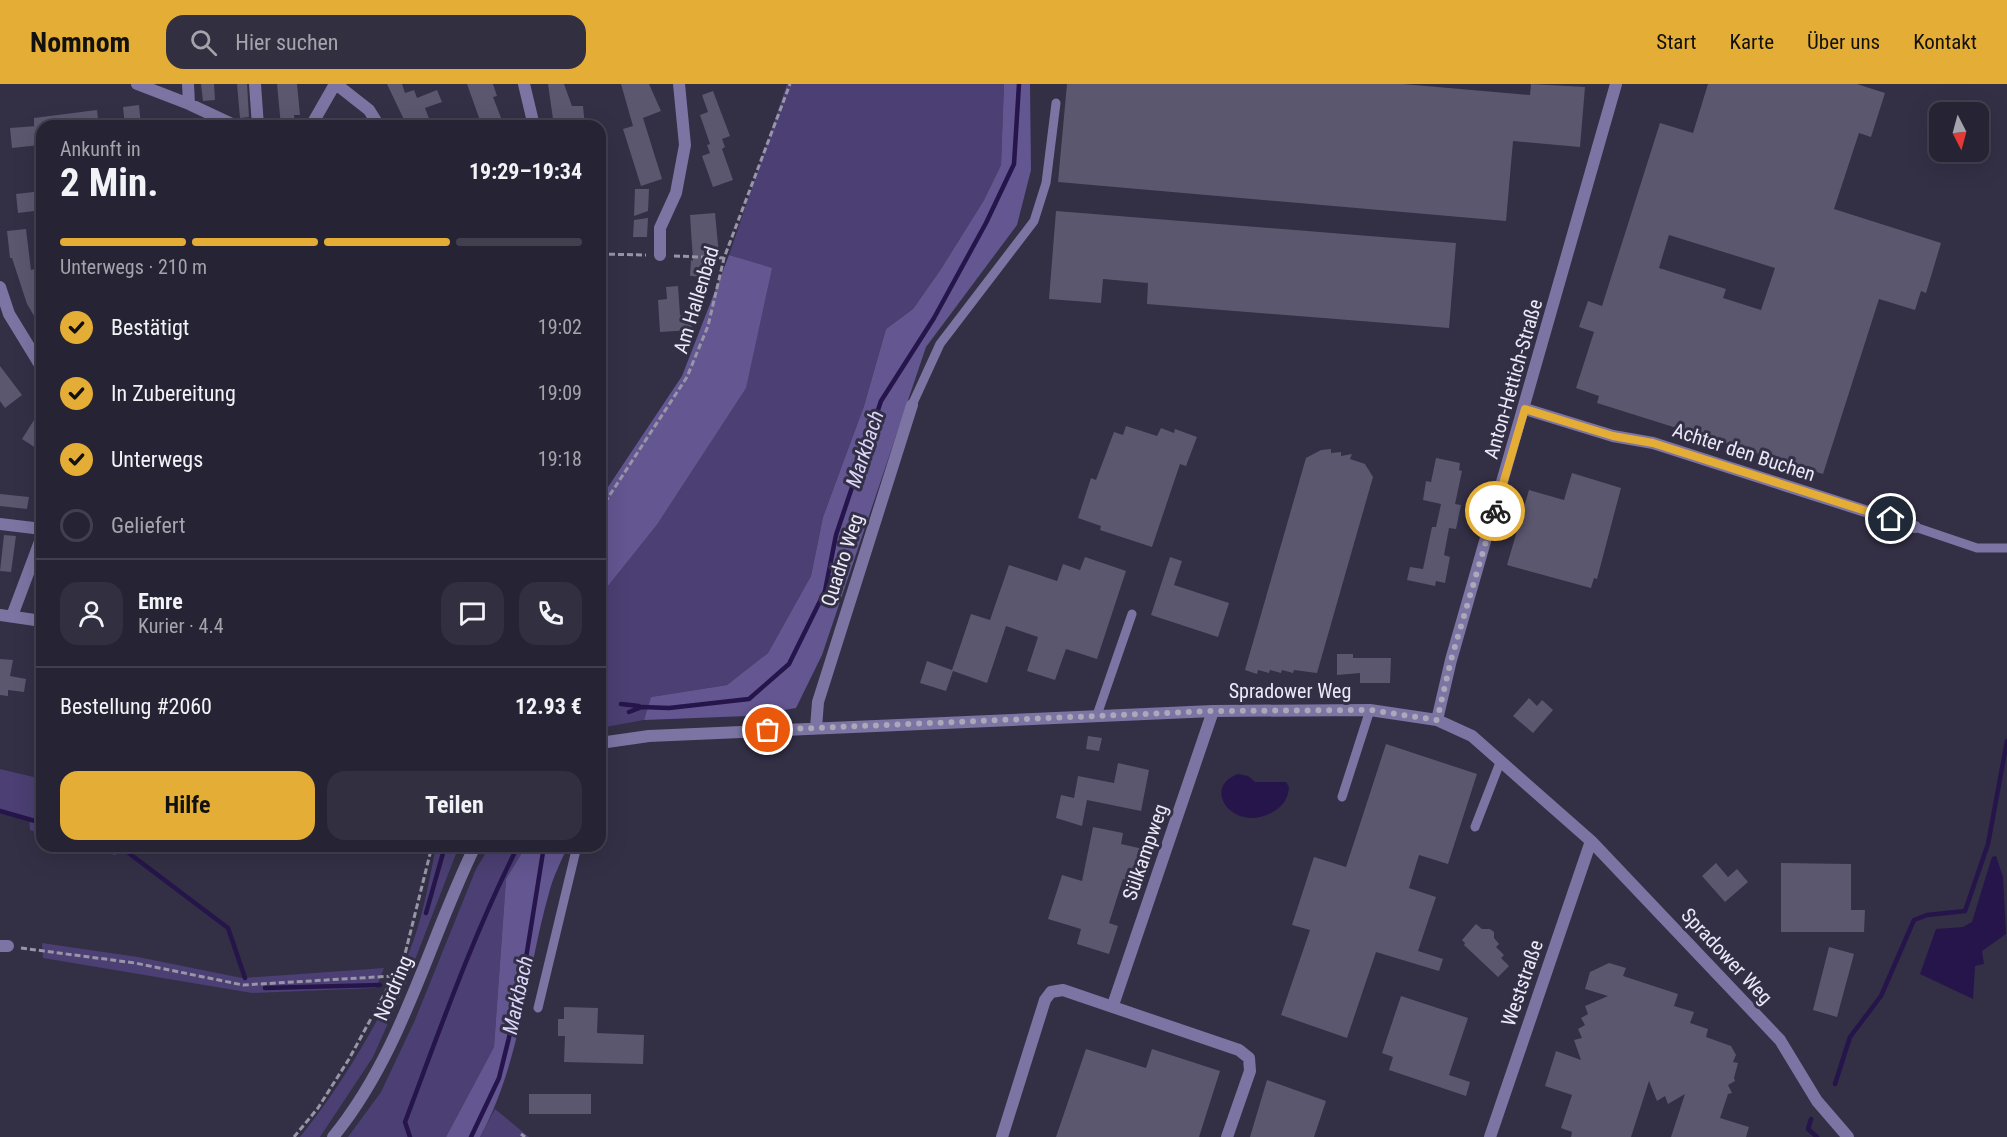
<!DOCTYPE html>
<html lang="de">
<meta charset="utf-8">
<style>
:root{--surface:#262334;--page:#322f40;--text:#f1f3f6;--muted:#a4a4ac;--line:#42404f;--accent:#e4ad35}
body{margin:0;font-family:"Roboto Condensed",sans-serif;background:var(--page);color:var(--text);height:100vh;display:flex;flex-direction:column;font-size:22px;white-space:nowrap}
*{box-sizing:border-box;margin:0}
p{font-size:20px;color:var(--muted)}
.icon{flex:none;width:33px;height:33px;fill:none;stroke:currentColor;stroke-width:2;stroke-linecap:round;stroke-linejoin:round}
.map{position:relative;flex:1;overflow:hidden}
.panel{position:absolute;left:36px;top:36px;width:570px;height:732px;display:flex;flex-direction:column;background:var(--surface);border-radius:18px;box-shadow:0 6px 24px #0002,0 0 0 2px var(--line)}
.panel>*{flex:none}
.needle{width:39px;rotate:174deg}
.buttons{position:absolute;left:1929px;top:18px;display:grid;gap:12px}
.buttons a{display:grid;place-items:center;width:60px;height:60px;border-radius:12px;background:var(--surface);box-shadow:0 6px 24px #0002,0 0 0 2px var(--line);font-size:30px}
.pin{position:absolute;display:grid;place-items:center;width:51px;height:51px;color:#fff;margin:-26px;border:3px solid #fff;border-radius:50%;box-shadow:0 2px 6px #0007}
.courier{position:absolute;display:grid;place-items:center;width:60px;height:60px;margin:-30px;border:4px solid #e4ad35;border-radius:50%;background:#fff;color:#222;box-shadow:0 2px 8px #0007}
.summary em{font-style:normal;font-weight:700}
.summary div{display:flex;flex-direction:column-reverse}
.summary{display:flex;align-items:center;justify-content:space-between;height:102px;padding:0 24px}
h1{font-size:39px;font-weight:700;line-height:45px}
.bar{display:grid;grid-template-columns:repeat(4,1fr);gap:9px 6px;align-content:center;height:72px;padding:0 24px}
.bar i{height:8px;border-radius:4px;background:var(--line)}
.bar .current{background:var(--accent)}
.bar p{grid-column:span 4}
.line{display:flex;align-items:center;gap:15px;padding:0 24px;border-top:2px solid var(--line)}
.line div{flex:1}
.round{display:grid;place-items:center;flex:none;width:63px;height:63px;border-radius:18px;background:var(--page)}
ol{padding:0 24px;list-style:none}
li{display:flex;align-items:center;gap:18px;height:66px}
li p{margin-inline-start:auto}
li .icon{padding:6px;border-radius:50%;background:var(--accent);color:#111;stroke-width:4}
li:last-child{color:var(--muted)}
li i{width:33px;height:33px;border:3px solid var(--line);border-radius:50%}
.action{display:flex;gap:12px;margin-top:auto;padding:12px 24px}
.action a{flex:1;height:69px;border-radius:18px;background:var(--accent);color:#111;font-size:24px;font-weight:700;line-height:69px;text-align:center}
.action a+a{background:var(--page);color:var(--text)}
header{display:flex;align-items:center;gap:36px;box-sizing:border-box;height:84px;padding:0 30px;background:var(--accent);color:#111}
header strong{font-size:28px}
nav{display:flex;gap:33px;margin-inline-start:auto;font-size:21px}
.search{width:420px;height:54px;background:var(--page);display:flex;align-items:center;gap:15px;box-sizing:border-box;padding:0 21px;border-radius:18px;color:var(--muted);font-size:22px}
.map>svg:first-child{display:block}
.green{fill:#4b3f73}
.forest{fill:#635691}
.water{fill:#26154b}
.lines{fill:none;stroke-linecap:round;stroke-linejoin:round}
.stream{stroke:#26154b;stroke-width:4.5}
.building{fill:#5b576f;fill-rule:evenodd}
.path{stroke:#9895a7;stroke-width:3;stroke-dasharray:6 3;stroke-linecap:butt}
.lane{stroke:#7c74a2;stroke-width:9}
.street{stroke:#7c74a2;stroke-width:12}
.done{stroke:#aba8b9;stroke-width:6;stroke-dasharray:0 10.8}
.route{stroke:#e4ad35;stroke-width:8}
.labels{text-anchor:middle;stroke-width:6;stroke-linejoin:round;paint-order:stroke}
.street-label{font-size:20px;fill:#ebe9f8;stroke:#332f45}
.water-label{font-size:21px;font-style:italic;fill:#dbd5f9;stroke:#332f45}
</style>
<header>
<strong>Nomnom</strong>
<div class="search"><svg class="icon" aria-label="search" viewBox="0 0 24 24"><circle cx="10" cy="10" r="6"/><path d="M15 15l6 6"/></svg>Hier suchen</div>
<nav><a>Start</a><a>Karte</a><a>Über uns</a><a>Kontakt</a></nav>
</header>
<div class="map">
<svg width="2007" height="1053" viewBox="0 0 2007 1053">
<rect width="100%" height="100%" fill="#332f45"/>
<path class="green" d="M 787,0 L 1004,0 L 1001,81 L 984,116 L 941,185 L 913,225 L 886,245 L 864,322 L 823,433 L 811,492 L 768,569 L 727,601 L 651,613 L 644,636 L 600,644 L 600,512 L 656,442 L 771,185 L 729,171 Z
M 0,685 L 42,695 L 42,750 L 30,746 L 29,734 L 0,726 Z
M 84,762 L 167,762 L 126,764 L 115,771 Z
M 436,762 L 459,762 L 406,899 L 373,973 L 320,1053 L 300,1053 C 343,1000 391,920 414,855 C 424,826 430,793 436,762 Z
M 490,762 L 526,762 L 506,795 L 494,963 L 446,1053 L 348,1053 L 381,1008 L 415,936 L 476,785 Z
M 42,859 L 138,873 L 242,894 L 384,884 L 376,904 L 252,909 L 43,874 Z
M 495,1025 L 529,1053 L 480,1053 Z"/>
<path class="forest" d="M 1004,0 L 1030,0 L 1031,86 L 1017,141 L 926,263 L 822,571 L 796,624 L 748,632 L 644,636 L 651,613 L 727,601 L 768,569 L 811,492 L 823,433 L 864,322 L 886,245 L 913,225 L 941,185 L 984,116 L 1001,81 Z
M 729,171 L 772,184 L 746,304 L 656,442 L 600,512 L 600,415 L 682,292 Z
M 526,762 L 568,762 C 561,777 553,793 549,809 C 526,890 521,978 480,1053 L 446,1053 L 494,963 L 506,795 Z"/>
<path class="water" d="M 1238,690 L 1248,692 L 1255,698 L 1286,698 L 1289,703 C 1288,716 1282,723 1271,729 C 1232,749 1201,703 1238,690 Z
M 1996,772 L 2003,793 L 2006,850 L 1982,867 L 1984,880 L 1975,882 L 1973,915 L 1920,890 L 1936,845 L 1963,843 L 1972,838 L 1992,773 Z"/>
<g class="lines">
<path class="stream" d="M 621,620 L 639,622
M 629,628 L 642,623 L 669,624 L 749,615 L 789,580 L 825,507 L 836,451 L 881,317 L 934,234 L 986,139 L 1014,80 L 1019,0
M 0,727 L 42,739
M 112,762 L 126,767 L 228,844 L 245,894
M 426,829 L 445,762
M 265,904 L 380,901
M 1835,1000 L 1850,953 L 1881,912 L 1914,836 L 1927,831 L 1965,827 L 1988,760 L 2007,657
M 1811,1035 L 1808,1045 L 1817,1053
M 410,1053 L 405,1038 C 440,945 473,851 518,762
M 471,1053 L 499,994 L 521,905 L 544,762"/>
</g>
<path class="building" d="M 201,0 L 214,0 L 215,16 L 203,17 Z
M 237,0 L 247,0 L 249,33 L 240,34 Z
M 277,0 L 297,0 L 300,31 L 294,31 L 295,41 L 281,42 Z
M 387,0 L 402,0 L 405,9 L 414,6 L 417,14 L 437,6 L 442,18 L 425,24 L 432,42 L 407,42 Z
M 467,0 L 493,0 L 497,12 L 493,13 L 503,39 L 482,42 Z
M 548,0 L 564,0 L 572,22 L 583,22 L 585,42 L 554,42 Z
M 621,0 L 649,0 L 661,27 L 643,34 L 662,95 L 641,102 L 623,45 L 633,42 Z
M 1067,0 L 1403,0 L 1530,11 L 1531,0 L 1585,3 L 1580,63 L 1513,57 L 1506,137 L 1058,98 Z
M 1708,0 L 1857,0 L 1885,9 L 1871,53 L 1859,49 L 1834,125 L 1941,159 L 1926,209 L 1921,207 L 1915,226 L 1879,215 L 1823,390 L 1597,319 L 1599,312 L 1576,304 L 1594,248 L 1579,243 L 1588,217 L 1602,222 L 1660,39 L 1693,49 ZM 1669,151 L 1775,184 L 1761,226 L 1723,214 L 1726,205 L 1659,184 Z
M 713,7 L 730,52 L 722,55 L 725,63 L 722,65 L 733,96 L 713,103 L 702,72 L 710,69 L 707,61 L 710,60 L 700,31 L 708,28 L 702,11 Z
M 139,21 L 141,42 L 125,42 L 123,23 Z
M 97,26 L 99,42 L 38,42 L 40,61 L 12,64 L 10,44 L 37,42 L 34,42 L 34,34 Z
M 635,105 L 649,105 L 648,127 L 634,132 Z
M 42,107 L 42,126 L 18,129 L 16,110 Z
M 1056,127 L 1456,159 L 1449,244 L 1147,220 L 1148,199 L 1103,195 L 1101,219 L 1049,215 Z
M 715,129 L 719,171 L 706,171 L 706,193 L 690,192 L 691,176 L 693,177 L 690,131 Z
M 648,134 L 647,153 L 633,153 L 634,136 Z
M 26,145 L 31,186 L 38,184 L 42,197 L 42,245 L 27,220 L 12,174 L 10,174 L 7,147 Z
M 678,202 L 680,231 L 691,230 L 692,246 L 660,248 L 658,216 L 667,215 L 666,203 Z
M 0,282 L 22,311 L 5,324 L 0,317 Z
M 34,336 L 42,341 L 42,368 L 22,355 Z
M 1126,342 L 1157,352 L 1161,344 L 1174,349 L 1175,345 L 1197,353 L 1186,382 L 1180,380 L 1152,463 L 1100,446 L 1101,442 L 1078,434 L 1091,394 L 1096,396 L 1114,348 L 1123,351 Z
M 1331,365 L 1331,369 L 1341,368 L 1341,372 L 1352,370 L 1350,375 L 1365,380 L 1373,393 L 1317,589 L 1294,586 L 1293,589 L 1282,586 L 1281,589 L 1270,586 L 1269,589 L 1258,586 L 1257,590 L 1245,586 L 1306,374 L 1321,366 Z
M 1436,374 L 1460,379 L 1459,386 L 1462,387 L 1455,420 L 1461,421 L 1456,445 L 1449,444 L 1444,471 L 1450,473 L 1445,499 L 1436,497 L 1435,502 L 1407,496 L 1410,483 L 1423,485 L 1432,443 L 1436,443 L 1441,420 L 1423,416 L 1426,397 L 1431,398 Z
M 1572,389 L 1621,404 L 1597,495 L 1594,494 L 1591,504 L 1507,481 L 1529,406 L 1564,416 Z
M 0,410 L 29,413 L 27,425 L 0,422 Z
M 4,451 L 16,452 L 11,488 L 0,487 Z
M 1085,473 L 1126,487 L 1097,575 L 1066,565 L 1055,596 L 1027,587 L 1038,553 L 1006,542 L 987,599 L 953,587 L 946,607 L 920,599 L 927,577 L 952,586 L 971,530 L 990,536 L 1009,481 L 1057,497 L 1063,480 L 1080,486 Z
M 1170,473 L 1182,477 L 1174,501 L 1229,519 L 1218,553 L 1151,531 Z
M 1337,570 L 1353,570 L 1353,574 L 1391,574 L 1390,599 L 1360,599 L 1360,589 L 1337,591 Z
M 0,575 L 13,576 L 10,592 L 26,595 L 24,608 L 8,606 L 8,612 L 0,611 Z
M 1529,614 L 1537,622 L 1542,616 L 1553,626 L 1533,649 L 1513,632 Z
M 1088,652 L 1102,654 L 1099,667 L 1086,665 Z
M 1386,660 L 1477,690 L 1448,780 L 1419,771 L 1409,804 L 1436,813 L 1418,867 L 1443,875 L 1439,887 L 1376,868 L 1347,954 L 1281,931 L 1310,846 L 1292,841 L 1314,773 L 1346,783 Z
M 1118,679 L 1149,686 L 1141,727 L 1087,716 L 1082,742 L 1056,734 L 1061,711 L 1074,714 L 1078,692 L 1114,699 Z
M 1093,743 L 1123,749 L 1121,760 L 1143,765 L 1137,798 L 1123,795 L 1109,839 L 1118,842 L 1109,870 L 1077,860 L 1081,845 L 1048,835 L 1062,791 L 1082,797 Z
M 1716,779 L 1728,793 L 1737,785 L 1748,798 L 1725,818 L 1702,792 Z
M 1781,779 L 1851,780 L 1851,826 L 1865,826 L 1864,848 L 1781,848 Z
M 1476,840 L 1482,845 L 1490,845 L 1494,848 L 1494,854 L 1499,860 L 1496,863 L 1504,871 L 1501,874 L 1509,882 L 1498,893 L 1464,861 L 1465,859 L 1462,856 Z
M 1829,863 L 1854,870 L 1837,933 L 1813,926 Z
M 1609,879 L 1626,884 L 1623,892 L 1678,910 L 1674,922 L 1694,928 L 1690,939 L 1708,945 L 1706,953 L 1731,962 L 1736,971 L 1733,978 L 1738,979 L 1734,994 L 1735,997 L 1728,1001 L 1732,1009 L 1728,1010 L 1720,1034 L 1749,1043 L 1746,1053 L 1671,1053 L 1685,1010 L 1668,1020 L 1665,1012 L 1657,1017 L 1649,997 L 1631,1053 L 1571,1053 L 1572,1048 L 1561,1044 L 1572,1011 L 1545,1002 L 1556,967 L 1581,976 L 1574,956 L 1582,954 L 1578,945 L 1585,941 L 1581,934 L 1588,930 L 1585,922 L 1608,912 L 1585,905 L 1590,888 Z
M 1401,912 L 1468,934 L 1449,991 L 1470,998 L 1466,1012 L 1389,986 L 1393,973 L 1382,969 Z
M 564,923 L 598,924 L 597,949 L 644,951 L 643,980 L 564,978 L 565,952 L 558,952 L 558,935 L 564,935 Z
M 1086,965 L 1146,984 L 1152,965 L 1220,987 L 1199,1053 L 1056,1053 Z
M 1267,996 L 1326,1017 L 1314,1053 L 1250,1053 Z
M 529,1010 L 591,1010 L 591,1030 L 529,1030 Z"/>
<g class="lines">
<path class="path" d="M 600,170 L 646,171
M 674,172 L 724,174
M 600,426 L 687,293 L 708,242 L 724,174 L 790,0
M 600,619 L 604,607
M 21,864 L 135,879 L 243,901 L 393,892
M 521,1050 L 525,1053
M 294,1053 L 318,1024 L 349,975 L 404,874 L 432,762"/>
<path class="lane" d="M 912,321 L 940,260 L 1034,137 L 1046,99 L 1056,19
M 1915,443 L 1977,464 L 2007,464
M 1097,631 L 1132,530
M 1342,713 L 1370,626
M 1475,743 L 1501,676
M 538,924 L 577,762"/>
<path class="street" d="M 137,0 L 189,20 L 236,42
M 188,0 L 189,20
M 255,0 L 258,42
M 336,0 L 369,26 L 379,42
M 524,0 L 534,42
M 311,42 L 335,0
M 660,171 L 660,144 L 676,109 L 685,61 L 679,0
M 0,203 L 9,230 L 42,284
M 1525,325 L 1613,352 L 1653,359 L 1915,443
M 0,440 L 42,445
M 0,531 L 42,537
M 12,532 L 42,452
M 1437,636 L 1451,576 L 1616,0
M 816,644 L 818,618 L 912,321
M 600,659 L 649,652 L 1213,627 L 1370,626 L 1437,636 L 1472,652 L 1591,757 L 1780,956 L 1817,1017 L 1848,1053
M 0,862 L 8,862
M 1113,921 L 1213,627
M 333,1053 C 402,969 428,858 475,762
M 1002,1053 L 1045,916 L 1051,908 L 1063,906 L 1239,966 L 1249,974 L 1250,987 L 1227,1053
M 1490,1053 L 1591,757"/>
</g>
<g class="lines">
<path class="done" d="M 768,646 L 1213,627 L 1370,626 L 1437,636 L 1451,576 L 1495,427"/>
<path class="route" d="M 1495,427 L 1525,325 L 1613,352 L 1653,359 L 1891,435"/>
</g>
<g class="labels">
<g class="street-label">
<text transform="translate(696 216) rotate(-73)" y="7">Am Hallenbad</text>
<text transform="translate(1513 295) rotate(-74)" y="7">Anton-Hettich-Straße</text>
<text transform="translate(1744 368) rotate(18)" y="7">Achter den Buchen</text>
<text transform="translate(842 476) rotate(-72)" y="7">Quadro Weg</text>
<text x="1290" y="614">Spradower Weg</text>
<text transform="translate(1145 768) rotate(-71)" y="7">Sülkampweg</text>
<text transform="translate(1727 872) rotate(47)" y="7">Spradower Weg</text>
<text transform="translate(1522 899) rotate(-71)" y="7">Weststraße</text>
<text transform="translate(393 904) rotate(-67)" y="7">Nordring</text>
</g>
<g class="water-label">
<text transform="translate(865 365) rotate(-72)" y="7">Markbach</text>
<text transform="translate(518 911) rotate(-78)" y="7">Markbach</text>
</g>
</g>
</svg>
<div class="buttons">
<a><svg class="needle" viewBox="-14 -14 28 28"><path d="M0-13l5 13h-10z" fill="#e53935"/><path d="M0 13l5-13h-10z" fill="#a4a4ac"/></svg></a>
</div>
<div class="pin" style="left:768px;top:646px;background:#ea580c"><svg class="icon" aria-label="bag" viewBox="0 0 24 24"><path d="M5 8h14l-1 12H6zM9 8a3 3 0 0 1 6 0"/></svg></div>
<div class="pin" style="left:1891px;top:435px;background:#1f2937"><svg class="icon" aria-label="home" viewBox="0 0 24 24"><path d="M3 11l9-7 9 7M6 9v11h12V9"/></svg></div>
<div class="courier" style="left:1495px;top:427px"><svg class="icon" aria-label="bike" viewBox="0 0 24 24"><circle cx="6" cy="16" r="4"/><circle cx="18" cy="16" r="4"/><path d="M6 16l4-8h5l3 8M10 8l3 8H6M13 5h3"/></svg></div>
<section class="panel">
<div class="summary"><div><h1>2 Min.</h1><p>Ankunft in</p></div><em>19:29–19:34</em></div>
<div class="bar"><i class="current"></i><i class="current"></i><i class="current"></i><i></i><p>Unterwegs · 210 m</p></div>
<ol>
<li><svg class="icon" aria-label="check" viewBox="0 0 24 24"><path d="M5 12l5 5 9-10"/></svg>Bestätigt<p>19:02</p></li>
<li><svg class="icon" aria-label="check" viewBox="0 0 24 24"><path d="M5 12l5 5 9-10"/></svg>In Zubereitung<p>19:09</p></li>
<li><svg class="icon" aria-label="check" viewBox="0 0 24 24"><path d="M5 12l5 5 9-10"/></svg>Unterwegs<p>19:18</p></li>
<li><i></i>Geliefert</li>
</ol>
<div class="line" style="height:108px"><a class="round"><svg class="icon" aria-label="person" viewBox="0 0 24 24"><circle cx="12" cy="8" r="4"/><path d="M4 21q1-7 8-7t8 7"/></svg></a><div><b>Emre</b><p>Kurier · 4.4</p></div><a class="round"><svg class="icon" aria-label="chat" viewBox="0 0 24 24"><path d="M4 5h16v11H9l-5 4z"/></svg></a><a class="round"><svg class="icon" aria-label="phone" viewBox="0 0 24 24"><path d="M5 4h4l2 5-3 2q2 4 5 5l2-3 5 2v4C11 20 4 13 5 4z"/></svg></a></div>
<div class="line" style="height:78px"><div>Bestellung #2060</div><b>12.93 €</b></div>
<div class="action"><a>Hilfe</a><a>Teilen</a></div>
</section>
</div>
